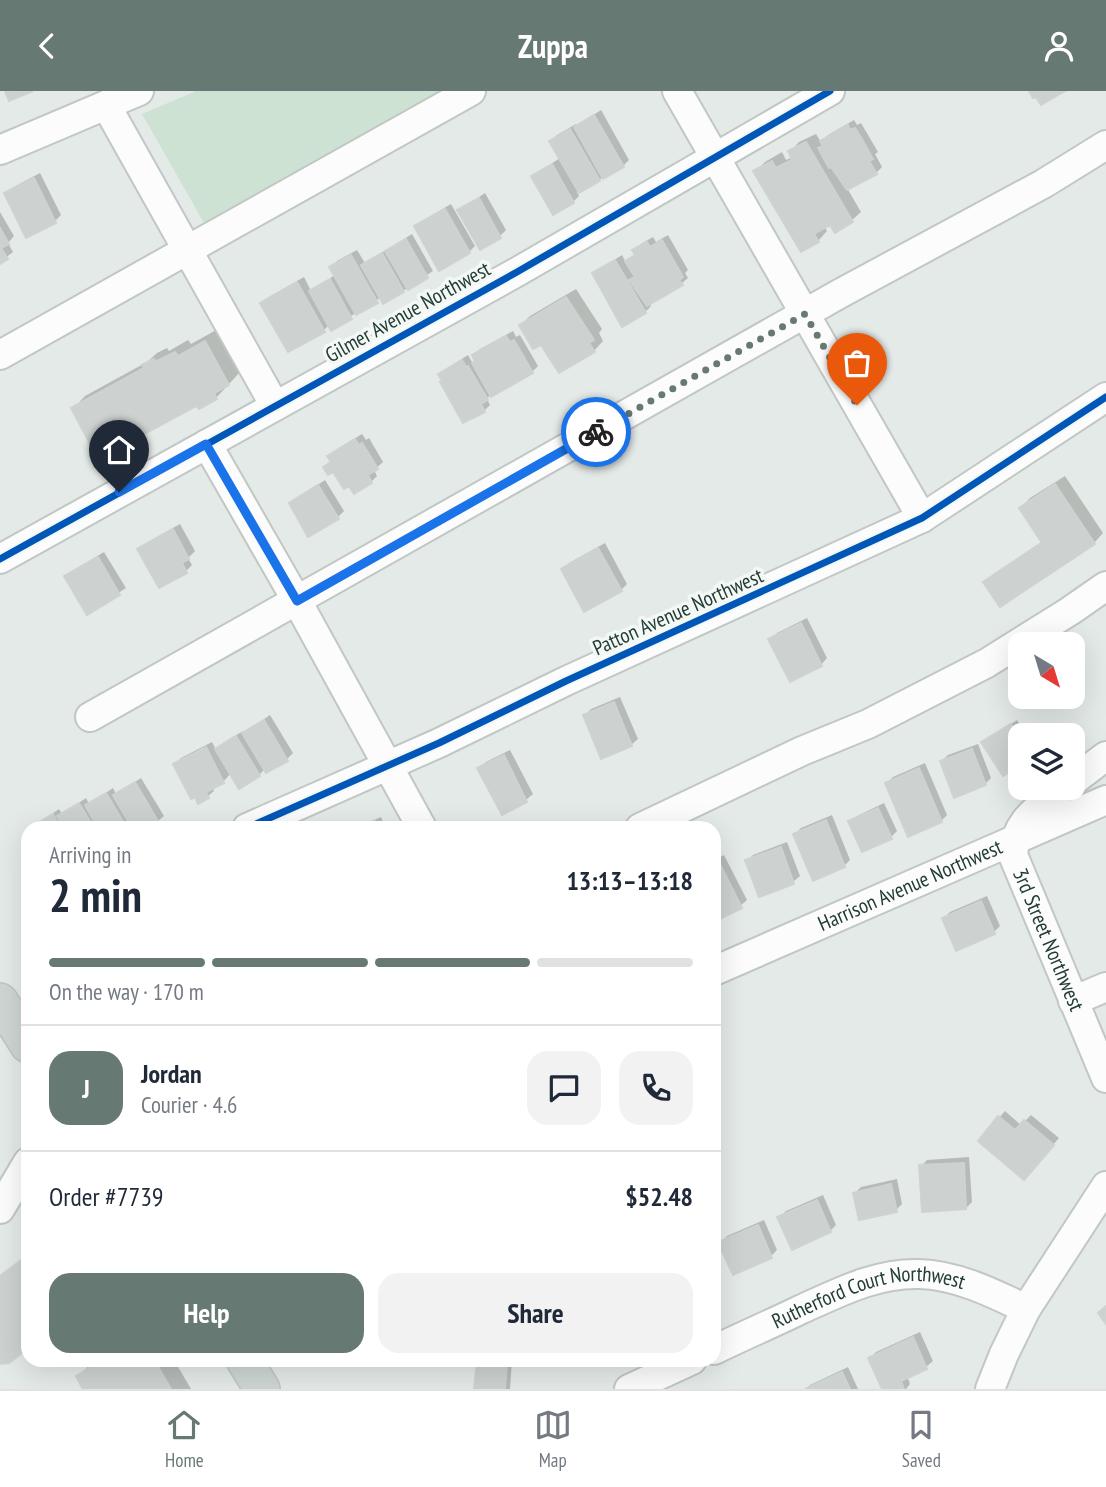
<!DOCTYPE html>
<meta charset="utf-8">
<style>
:root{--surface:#fff;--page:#f2f2f3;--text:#1f2937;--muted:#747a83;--line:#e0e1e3;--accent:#677973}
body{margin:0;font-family:"PT Sans Narrow",sans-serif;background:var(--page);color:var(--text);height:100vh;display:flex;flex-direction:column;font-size:26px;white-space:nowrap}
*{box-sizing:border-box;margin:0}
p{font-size:23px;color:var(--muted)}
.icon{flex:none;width:38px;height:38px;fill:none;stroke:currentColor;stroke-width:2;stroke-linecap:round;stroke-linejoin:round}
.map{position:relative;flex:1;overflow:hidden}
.details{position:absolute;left:21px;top:730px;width:700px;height:546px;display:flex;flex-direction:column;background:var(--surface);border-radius:21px;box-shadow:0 7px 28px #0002}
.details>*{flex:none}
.needle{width:46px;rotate:142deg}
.controls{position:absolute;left:1008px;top:541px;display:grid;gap:14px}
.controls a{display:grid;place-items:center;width:77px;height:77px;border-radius:14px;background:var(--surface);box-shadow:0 7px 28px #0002;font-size:35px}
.pin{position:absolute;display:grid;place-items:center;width:60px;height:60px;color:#fff;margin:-72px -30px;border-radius:50% 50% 50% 0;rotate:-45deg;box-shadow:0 0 7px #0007}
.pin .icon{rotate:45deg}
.courier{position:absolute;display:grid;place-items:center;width:70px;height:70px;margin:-35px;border:5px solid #1a73e8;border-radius:50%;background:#fff;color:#222;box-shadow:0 2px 9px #0007}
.overview em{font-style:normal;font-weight:700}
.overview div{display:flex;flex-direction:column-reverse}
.overview{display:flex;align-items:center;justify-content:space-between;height:119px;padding:0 28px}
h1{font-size:46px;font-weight:700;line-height:52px}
.bar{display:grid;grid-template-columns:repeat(4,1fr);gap:10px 7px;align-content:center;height:84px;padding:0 28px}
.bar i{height:9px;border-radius:5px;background:var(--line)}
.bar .on{background:var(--accent)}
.bar p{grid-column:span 4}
.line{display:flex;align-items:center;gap:18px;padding:0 28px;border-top:2px solid var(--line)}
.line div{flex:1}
.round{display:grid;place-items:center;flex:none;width:74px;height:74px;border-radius:21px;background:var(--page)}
.primary-button{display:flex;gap:14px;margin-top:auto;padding:14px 28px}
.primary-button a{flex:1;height:80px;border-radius:21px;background:var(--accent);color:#fff;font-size:28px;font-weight:700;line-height:80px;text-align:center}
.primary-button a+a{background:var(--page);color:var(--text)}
header{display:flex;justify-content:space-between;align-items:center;height:91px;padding:0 28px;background:var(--accent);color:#fff;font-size:32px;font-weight:700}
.tab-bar{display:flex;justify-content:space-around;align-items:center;height:98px;border-top:2px solid var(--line);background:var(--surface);font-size:19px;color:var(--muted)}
.tab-bar a{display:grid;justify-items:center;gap:4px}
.tab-bar .on{color:var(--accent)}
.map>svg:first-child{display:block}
.green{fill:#cee2d4}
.shadow{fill:#0003}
.building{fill:#cdd2d0;stroke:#cdd3d0;stroke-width:2}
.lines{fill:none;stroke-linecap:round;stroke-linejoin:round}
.minor-casing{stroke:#c1c7c4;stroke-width:32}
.major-casing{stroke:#bdc6c2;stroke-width:38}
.minor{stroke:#fbfcfb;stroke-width:28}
.major{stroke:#ced6d3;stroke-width:35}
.cycleway-casing{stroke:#f3f8f5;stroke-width:11}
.cycleway{stroke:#0057b8;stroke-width:7}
.done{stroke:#677973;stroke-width:7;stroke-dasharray:0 12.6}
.route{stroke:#1a73e8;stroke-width:9}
.labels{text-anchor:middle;stroke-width:7;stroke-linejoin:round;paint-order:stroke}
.street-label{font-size:21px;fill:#233c35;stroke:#f3f8f5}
</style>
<header><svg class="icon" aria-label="back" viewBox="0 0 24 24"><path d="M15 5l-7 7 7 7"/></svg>Zuppa<svg class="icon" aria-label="person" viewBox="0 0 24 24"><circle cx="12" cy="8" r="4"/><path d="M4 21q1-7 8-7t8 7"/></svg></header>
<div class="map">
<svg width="1106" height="1298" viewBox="0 0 1106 1298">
<rect width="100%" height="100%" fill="#e4eae7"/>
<path class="green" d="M 196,0 L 444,0 L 204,132 L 142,23 Z"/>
<path class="shadow" d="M 601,19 L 629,69 L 623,75 L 577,101 L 579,105 L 573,111 L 533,85 L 560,67 L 551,50 L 557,44 L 576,33 L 577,35 Z
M 854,29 L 857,34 L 861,32 L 878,61 L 875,63 L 882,76 L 876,82 L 847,97 L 861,121 L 851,130 L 830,131 L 824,135 L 827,140 L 818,150 L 756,80 L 765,71 L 782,61 L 786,69 L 793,66 L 790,61 L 799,51 L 816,43 L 821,51 L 828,44 Z
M 40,82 L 61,124 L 55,130 L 27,144 L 6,103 L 12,97 Z
M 485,102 L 506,139 L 500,145 L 460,119 Z
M 451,113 L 475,155 L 469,161 L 416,136 L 422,130 Z
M 0,121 L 14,145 L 8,152 L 13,161 L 0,171 Z
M 412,143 L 433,180 L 403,200 L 381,206 L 332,237 L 330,233 L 324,239 L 263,212 L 269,206 L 304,186 L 311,200 L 335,184 L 331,177 L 337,170 L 357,159 L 365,172 Z
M 668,144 L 688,179 L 685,182 L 688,187 L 681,193 L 649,211 L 651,215 L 645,221 L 594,182 L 622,164 L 626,172 L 637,163 L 635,159 L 641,153 L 653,146 L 656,151 Z
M 576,198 L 602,238 L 599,242 L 603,250 L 594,260 L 541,251 L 521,234 L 530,225 Z
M 218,238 L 241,280 L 216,307 L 197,312 L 73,318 L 85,305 L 147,271 L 157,262 L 167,257 L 169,260 L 188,249 L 191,253 Z
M 513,240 L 516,246 L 520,244 L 538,275 L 532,281 L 490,304 L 487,308 L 490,314 L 484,320 L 444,290 L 440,284 L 446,278 L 468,264 L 472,271 L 477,269 L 474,265 L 480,258 Z
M 362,343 L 366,349 L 369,347 L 383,371 L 374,379 L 377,385 L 371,391 L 325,376 L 332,369 L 329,365 L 336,359 Z
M 1065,385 L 1103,442 L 1094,452 L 985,491 L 995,482 L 1043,450 L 1021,417 L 1030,407 Z
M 325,389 L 344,420 L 338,426 L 291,412 Z
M 180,433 L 195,460 L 188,467 L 192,474 L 186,480 L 139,458 L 146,452 Z
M 605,452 L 627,493 L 621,499 L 563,479 L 569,472 Z
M 104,461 L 126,497 L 87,522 L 66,486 L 72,480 Z
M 807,527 L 827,567 L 821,574 L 771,548 L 777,542 Z
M 620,606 L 638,648 L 631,654 L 585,624 L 591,618 Z
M 270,624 L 293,662 L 287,668 L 265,678 L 259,684 L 231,682 L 223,691 L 212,696 L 214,700 L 207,706 L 175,673 L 181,667 L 212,651 L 216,659 L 223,652 L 243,640 L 244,642 Z
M 1017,629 L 1027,644 L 1020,644 L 1020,673 L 1003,683 L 984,651 Z
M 978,653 L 991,687 L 985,693 L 942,670 L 948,664 Z
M 510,659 L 533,703 L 526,709 L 502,722 L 479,677 L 486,671 Z
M 925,672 L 947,724 L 941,730 L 887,692 L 893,686 Z
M 141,687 L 164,725 L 157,731 L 133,737 L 33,736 L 59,718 L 62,723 L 86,707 L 89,713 L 113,697 L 116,703 Z
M 884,712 L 897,740 L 891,746 L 850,731 L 857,725 Z
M 832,724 L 850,769 L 844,775 L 795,743 L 801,737 Z
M 381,726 L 386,737 L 355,737 Z
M 787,751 L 800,785 L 793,791 L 747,770 L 753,764 Z
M 724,764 L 747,809 L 740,815 L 714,829 L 714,769 Z
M 987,805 L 1000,835 L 994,841 L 957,857 L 944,827 L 950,821 Z
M 714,946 L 719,958 L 714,963 Z
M 1005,1020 L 1021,1034 L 1031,1024 L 1059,1047 L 1030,1080 L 999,1027 Z
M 969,1066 L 972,1111 L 966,1117 L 921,1075 L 927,1069 Z
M 897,1088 L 902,1113 L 896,1119 L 855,1102 L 861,1096 Z
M 823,1104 L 836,1134 L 830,1140 L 779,1127 L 786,1120 Z
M 764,1129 L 777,1159 L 771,1165 L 721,1151 L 727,1145 Z
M 920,1241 L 933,1270 L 926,1276 L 907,1285 L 910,1293 L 906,1298 L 884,1298 L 870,1267 L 876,1261 Z
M 95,1269 L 174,1269 L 191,1298 L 85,1298 L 78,1285 Z
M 480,1269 L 512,1269 L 510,1298 L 476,1298 Z
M 848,1276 L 858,1298 L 806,1298 L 810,1294 Z"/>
<path class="building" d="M 5,0 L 33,0 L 9,10 Z
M 1029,0 L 1065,0 L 1041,14 L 1036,6 L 1033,7 Z
M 594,24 L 624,76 L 603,88 L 574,36 Z
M 848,34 L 850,39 L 855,37 L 863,50 L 873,68 L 869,70 L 877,83 L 847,99 L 831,76 L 829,77 L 818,57 L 823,55 L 820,50 Z
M 570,38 L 600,90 L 579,102 L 549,50 Z
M 806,51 L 853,131 L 835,142 L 830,134 L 814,143 L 819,151 L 801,161 L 753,80 L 772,70 L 776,77 L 792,69 L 788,60 Z
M 552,73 L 574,112 L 553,124 L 531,85 Z
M 34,87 L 56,132 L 26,147 L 4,102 Z
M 479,107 L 501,147 L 480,159 L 457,119 Z
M 445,118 L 470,162 L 439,180 L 414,135 Z
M 0,137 L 9,153 L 1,157 L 8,168 L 0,173 Z
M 406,148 L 428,187 L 408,199 L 385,160 Z
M 662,149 L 683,186 L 679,189 L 683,194 L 647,215 L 629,189 L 635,186 L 625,170 L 635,164 L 632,159 L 647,151 L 650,156 Z
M 382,162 L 404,201 L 383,213 L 361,174 Z
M 351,164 L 378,212 L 356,224 L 329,176 Z
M 615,169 L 646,222 L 622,236 L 592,182 Z
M 330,188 L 352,228 L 331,240 L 309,200 Z
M 297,191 L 325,241 L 288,261 L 260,212 Z
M 566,206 L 594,249 L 589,252 L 595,261 L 559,282 L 541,254 L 533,258 L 519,234 Z
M 506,245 L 510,251 L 514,249 L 533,282 L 491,306 L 472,272 L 475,270 L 472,264 Z
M 205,250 L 229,294 L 214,302 L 217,308 L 199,318 L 196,315 L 98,368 L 71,317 L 144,277 L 142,274 L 154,268 L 155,271 L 175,261 L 178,265 Z
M 462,269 L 466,276 L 468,275 L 488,309 L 481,313 L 485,321 L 463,332 L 440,291 L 442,290 L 438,283 Z
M 355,348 L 359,354 L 362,352 L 378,378 L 368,384 L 372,392 L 354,403 L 349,395 L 344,398 L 333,381 L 328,384 L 323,376 L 331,371 L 327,365 Z
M 1055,393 L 1095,453 L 1000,516 L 983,491 L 1042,452 L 1019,417 Z
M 318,394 L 339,428 L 308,446 L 289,412 Z
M 173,438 L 189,468 L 182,472 L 187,482 L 159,497 L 137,458 Z
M 598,457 L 622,500 L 584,521 L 561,478 Z
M 98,466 L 120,504 L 87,524 L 64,485 Z
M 801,532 L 822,575 L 790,591 L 768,548 Z
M 614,611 L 632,655 L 601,668 L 583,624 Z
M 264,629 L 288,670 L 266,682 L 242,642 Z
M 1011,633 L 1020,649 L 1020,675 L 1003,685 L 981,651 Z
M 236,645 L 260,685 L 239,698 L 215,658 Z
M 206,656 L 224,692 L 206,701 L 209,707 L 198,713 L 195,706 L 191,708 L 173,673 Z
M 972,658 L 986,694 L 954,707 L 940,670 Z
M 504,664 L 527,711 L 502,724 L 477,677 Z
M 919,677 L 942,731 L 908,746 L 885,692 Z
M 135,691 L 159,732 L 151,737 L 132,737 L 113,704 Z
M 106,702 L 127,737 L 98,737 L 85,714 Z
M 79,712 L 94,737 L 64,737 L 57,725 Z
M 878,717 L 892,748 L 862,761 L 848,730 Z
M 53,723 L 60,737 L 31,737 L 31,736 Z
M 826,729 L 845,776 L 813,790 L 793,743 Z
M 375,730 L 378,737 L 360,737 Z
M 781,756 L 794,793 L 759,806 L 745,769 Z
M 718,769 L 742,817 L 714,831 L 714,771 Z
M 981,810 L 995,843 L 956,860 L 942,827 Z
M 998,1025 L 1015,1039 L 1024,1029 L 1054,1054 L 1024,1089 L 978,1050 Z
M 964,1072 L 966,1118 L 922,1121 L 919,1074 Z
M 891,1093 L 897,1121 L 859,1129 L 853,1102 Z
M 817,1109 L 831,1141 L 792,1159 L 777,1126 Z
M 758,1134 L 772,1167 L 733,1184 L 718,1151 Z
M 28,1164 L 28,1257 L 9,1272 L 0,1273 L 0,1185 Z
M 1106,1215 L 1106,1233 L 1098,1222 Z
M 913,1246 L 927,1278 L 901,1290 L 904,1298 L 882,1298 L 868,1267 Z
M 93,1269 L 154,1269 L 171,1298 L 83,1298 L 76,1285 L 96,1273 Z
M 477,1270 L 507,1272 L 505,1298 L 474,1298 Z
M 842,1281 L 850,1298 L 805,1298 Z"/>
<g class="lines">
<g class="minor-casing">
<g id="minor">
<path d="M 677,0 L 922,427"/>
<path d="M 106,14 L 275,315"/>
<path d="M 0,59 L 139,0"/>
<path d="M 0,264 L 471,0"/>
<path d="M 207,353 L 297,510 L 422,737"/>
<path d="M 0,468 L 517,181 L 830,0"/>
<path d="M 90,626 L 841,202 L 1043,93 L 1106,54"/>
<path d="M 1073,690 L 1106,665"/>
<path id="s1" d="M 1064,696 C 1038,718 1016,728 1013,764 L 1106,987"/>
<path d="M 247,737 L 439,652 L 566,590 L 922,427 L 1106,306"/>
<path d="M 640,737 L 802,660 L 868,633 L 987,572 L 1070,520 L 1106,495"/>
<path id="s2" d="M 714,880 L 1106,709"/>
<path d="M 1073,910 L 1106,896"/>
<path d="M 0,1118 L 28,1071"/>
<path id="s3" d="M 714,1259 C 743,1245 773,1232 802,1218 C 840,1201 876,1182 919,1183 C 957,1184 993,1202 1026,1218"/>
<path d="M 629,1298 L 692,1269"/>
<path d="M 990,1298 L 1004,1263 L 1026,1218 L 1106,1095"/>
</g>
</g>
<g class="major-casing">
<path id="major" d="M 0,910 L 28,954
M 244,1269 L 262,1298"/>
</g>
<use href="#minor" class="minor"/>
<use href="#major" class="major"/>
<g class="cycleway-casing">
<path id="cycleway" d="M 0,468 L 517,181 L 830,0
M 247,737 L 439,652 L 566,590 L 922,427 L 1106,306"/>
</g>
<use href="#cycleway" class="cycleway"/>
</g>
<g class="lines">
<path class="done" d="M 596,341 L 805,223 L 857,314"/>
<path class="route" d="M 119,401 L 206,353 L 297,510 L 596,341"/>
</g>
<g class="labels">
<g class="street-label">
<text transform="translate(408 221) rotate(-29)" y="7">Gilmer Avenue Northwest</text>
<text transform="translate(678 521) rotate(-24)" y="7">Patton Avenue Northwest</text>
<text dy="7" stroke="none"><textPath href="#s2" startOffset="214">Harrison Avenue Northwest</textPath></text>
<text dy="7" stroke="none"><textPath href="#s1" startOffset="180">3rd Street Northwest</textPath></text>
<text dy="7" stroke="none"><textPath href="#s3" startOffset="166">Rutherford Court Northwest</textPath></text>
</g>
</g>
</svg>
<div class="controls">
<a><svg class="needle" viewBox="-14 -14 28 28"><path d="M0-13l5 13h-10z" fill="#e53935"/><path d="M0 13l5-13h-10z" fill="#747a83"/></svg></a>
<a><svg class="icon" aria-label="layers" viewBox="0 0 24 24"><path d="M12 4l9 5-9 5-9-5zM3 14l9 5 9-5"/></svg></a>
</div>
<div class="pin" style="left:857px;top:314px;background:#ea580c"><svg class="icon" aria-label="bag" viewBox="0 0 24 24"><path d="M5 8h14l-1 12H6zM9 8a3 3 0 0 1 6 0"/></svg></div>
<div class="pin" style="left:119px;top:401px;background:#1f2937"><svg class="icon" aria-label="home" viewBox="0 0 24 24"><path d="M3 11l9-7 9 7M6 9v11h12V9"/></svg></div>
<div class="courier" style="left:596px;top:341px"><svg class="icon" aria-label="bike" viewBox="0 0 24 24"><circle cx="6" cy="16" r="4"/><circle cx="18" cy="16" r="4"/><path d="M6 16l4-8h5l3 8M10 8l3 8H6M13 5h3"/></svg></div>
<section class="details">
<div class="overview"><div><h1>2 min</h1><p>Arriving in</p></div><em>13:13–13:18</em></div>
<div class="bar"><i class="on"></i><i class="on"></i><i class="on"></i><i></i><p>On the way · 170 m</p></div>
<div class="line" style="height:126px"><b class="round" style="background:var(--accent);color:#fff">J</b><div><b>Jordan</b><p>Courier · 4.6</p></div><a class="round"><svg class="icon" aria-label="chat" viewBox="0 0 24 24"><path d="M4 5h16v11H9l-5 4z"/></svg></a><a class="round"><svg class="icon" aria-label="phone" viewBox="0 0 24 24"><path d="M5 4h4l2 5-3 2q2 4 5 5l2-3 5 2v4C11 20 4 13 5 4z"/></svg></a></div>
<div class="line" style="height:91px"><div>Order #7739</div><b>$52.48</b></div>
<div class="primary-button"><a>Help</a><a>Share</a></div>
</section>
</div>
<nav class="tab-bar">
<a class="on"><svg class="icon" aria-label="home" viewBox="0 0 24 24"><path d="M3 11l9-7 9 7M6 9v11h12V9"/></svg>Home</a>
<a><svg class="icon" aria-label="map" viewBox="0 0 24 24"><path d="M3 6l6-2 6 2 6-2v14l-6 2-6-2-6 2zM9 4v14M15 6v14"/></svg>Map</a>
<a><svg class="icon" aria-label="saved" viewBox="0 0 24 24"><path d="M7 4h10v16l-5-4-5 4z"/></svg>Saved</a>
</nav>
